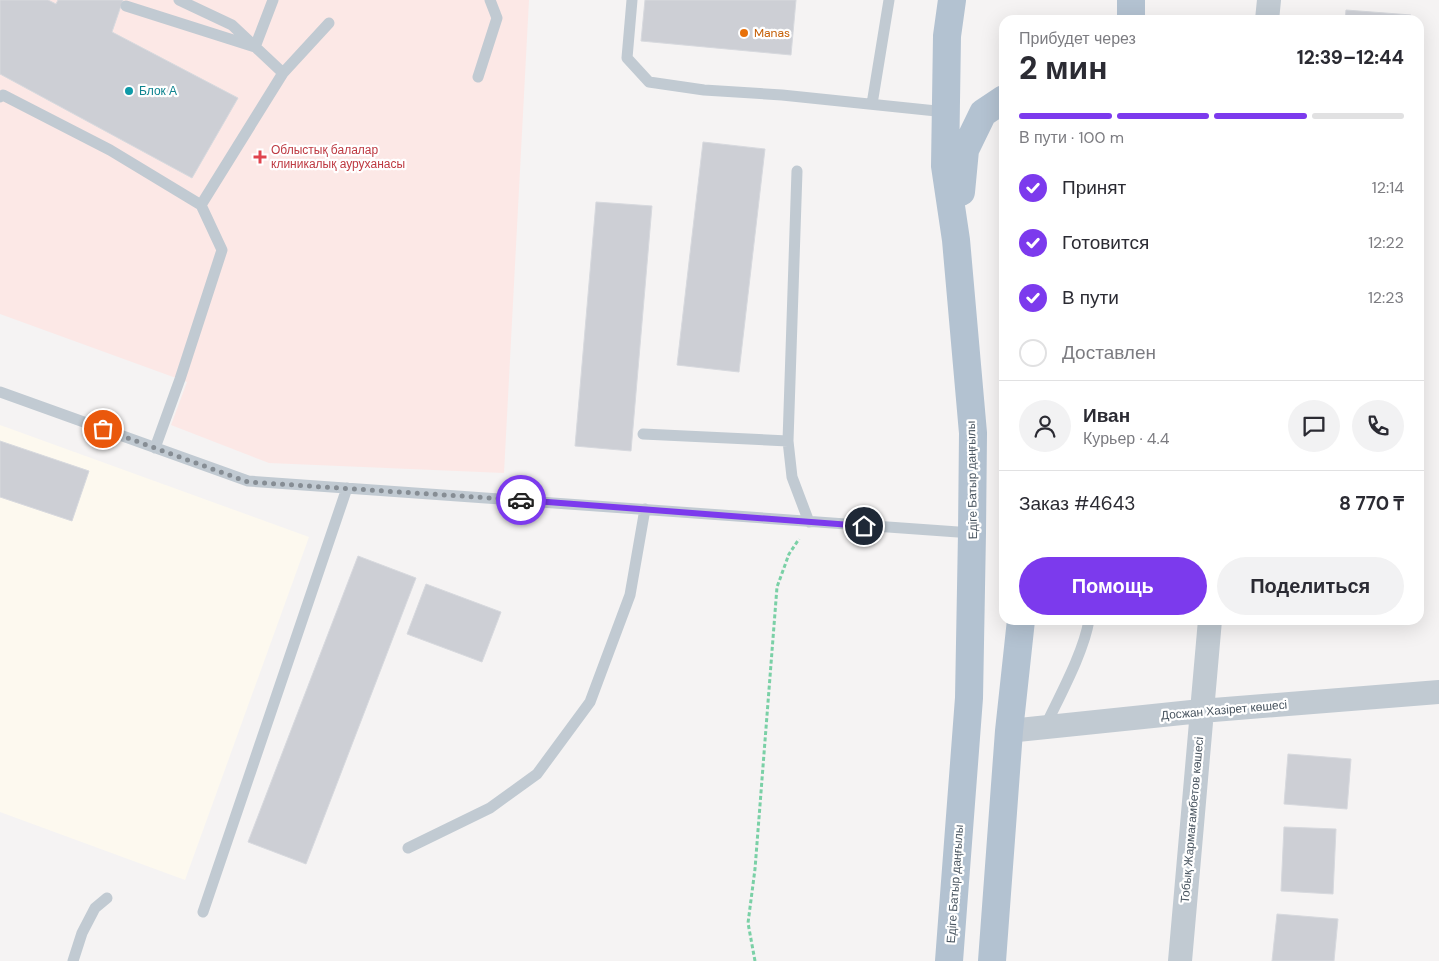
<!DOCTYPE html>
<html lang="ru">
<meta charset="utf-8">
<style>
:root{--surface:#fff;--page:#f2f2f3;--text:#2b2b33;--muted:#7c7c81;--line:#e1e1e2;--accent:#7c3aed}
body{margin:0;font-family:"DM Sans",sans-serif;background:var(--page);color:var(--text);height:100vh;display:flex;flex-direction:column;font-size:19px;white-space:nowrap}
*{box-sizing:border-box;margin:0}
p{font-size:16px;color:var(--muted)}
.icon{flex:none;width:28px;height:28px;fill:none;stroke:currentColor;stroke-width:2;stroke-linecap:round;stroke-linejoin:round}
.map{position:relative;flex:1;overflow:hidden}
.panel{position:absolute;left:999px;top:15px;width:425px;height:610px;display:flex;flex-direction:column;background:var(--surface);border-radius:15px;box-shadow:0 5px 20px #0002}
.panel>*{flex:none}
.pin{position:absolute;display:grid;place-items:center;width:42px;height:42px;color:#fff;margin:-21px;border:2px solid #fff;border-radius:50%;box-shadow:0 1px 5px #0007}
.courier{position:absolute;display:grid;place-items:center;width:50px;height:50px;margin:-25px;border:4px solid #7c3aed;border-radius:50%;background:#fff;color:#222;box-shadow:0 1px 6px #0007}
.head em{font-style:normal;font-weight:800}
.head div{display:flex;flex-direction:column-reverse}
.head{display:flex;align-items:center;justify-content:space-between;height:85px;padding:0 20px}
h1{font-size:32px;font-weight:800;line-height:38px}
.bar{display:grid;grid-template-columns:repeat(4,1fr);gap:8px 5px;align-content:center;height:60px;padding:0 20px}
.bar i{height:6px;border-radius:4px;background:var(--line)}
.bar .current{background:var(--accent)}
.bar p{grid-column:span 4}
.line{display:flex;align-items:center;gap:12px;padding:0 20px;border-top:1px solid var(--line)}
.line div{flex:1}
.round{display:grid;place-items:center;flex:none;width:52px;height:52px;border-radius:26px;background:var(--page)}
ol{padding:0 20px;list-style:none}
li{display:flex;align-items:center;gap:15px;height:55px}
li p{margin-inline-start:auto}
li .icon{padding:5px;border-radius:50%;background:var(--accent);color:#fff;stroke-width:4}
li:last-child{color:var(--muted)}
li i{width:28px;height:28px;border:2px solid var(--line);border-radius:50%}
.primary-button{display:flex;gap:10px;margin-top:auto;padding:10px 20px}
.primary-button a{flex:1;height:58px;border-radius:30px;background:var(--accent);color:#fff;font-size:20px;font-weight:800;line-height:58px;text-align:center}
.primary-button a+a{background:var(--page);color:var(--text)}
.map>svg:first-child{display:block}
.commercial{fill:#fdf9ef}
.medical{fill:#fce8e6}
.building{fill:#cdcfd5;stroke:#d7d9de}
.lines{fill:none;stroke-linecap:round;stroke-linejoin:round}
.path{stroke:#7ad0a6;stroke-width:3;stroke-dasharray:4 2.5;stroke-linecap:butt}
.service{stroke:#c1cad2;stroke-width:11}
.minor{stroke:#c1cad2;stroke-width:24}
.primary{stroke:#b3c2d1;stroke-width:28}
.done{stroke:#868d94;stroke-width:5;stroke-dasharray:0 9}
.route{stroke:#7c3aed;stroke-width:6}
.food-dot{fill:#e8710a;stroke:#fff;stroke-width:2}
.culture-dot{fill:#0f9aa8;stroke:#fff;stroke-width:2}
.health-dot{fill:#e0444e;stroke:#fff;stroke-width:2}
.labels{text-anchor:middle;stroke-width:4.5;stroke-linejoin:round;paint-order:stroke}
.food-label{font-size:12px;fill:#c56008;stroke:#fff;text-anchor:start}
.culture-label{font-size:12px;fill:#0d838f;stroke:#fff;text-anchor:start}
.health-label{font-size:12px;fill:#be3a42;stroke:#fff;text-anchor:start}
.street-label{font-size:12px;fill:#4a5661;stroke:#fff}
</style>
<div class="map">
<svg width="1439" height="961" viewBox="0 0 1439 961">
<rect width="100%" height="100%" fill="#f5f3f3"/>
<path class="commercial" d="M 0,425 L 309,537 L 185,880 L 0,812 Z"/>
<path class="medical" d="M 0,0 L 529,0 L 504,473 L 269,463 L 171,425 L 187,382 L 0,314 Z"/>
<path class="building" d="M 0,0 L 48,0 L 56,4 L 58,0 L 123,0 L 112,32 L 238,98 L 192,178 L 0,74 Z
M 645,0 L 796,0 L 791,55 L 641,41 Z
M 1346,10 L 1411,15 L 1410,20 L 1345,20 Z
M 703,142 L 765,149 L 739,372 L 677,365 Z
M 596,202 L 652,206 L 631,451 L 575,446 Z
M 0,441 L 89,471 L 72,521 L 0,497 Z
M 358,556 L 416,578 L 306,864 L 248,842 Z
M 426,584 L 501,612 L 482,662 L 407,634 Z
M 1288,754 L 1351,759 L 1347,809 L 1284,804 Z
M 1284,827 L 1336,829 L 1333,894 L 1281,891 Z
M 1277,914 L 1338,919 L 1334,961 L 1272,961 Z"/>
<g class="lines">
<path class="path" d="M 755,961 L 748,923 L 755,869 L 777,587 L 789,554 L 799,539"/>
<path class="service" d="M 179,0 L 232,25 L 283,73 L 201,205
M 632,0 L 627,58 L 649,82 L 704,90 L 782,95 L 946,112
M 126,6 L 255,47 L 273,0
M 283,73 L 329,23
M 478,77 L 497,18 L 490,0
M 0,97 L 3,95 L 110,150 L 201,205 L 222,250 L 180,379 L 155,448
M 872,104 L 889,0
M 797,171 L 788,441 L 792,477 L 809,522
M 0,392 L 248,481 L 972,533
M 643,434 L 788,441
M 1045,727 C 1059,697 1084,652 1089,620
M 408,848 L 490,808 L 537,774 L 590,702 L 630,595 L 645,509
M 203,912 L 347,488
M 73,961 L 82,933 L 95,908 L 107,898"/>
<path class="minor" d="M 1267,20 L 1269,0
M 1009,731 L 1201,711 L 1439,692
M 1180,961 L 1210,620"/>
<path class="primary" d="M 1131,0 L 1131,20
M 961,192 L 965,150 L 983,113 L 1004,99
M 949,961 L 969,698 L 972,533 L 973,433 L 956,240 L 945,166 L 947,36 L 952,0
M 992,961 L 1009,731 L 1021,620"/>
</g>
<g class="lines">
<path class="done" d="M 103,429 L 248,482 L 521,500"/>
<path class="route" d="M 521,500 L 864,526"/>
</g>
<circle class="food-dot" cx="744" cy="33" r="5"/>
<circle class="culture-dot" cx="129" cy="91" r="5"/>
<path class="health-dot" d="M257.5 149.5h5v5h5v5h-5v5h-5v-5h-5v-5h5z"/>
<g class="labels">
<g class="food-label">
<text x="754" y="37">Manas</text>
</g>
<g class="culture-label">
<text x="139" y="95">Блок А</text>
</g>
<g class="health-label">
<text x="271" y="154">Облыстық балалар<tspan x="271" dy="14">клиникалық ауруханасы</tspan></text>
</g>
<g class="street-label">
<text transform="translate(972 480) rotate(-91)" y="4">Едіге Батыр даңғылы</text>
<text transform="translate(1224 710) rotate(-5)" y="4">Досжан Хазірет көшесі</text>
<text transform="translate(1192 820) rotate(-85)" y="4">Тобық Жармағамбетов көшесі</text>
<text transform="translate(955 884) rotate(-86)" y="4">Едіге Батыр даңғылы</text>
</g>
</g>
</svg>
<div class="pin" style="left:103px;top:429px;background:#ea580c"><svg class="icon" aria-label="bag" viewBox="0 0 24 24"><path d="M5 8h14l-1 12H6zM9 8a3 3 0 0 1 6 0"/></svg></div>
<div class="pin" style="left:864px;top:526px;background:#1f2937"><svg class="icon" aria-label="home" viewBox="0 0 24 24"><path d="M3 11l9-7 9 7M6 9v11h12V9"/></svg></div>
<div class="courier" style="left:521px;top:500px"><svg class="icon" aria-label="car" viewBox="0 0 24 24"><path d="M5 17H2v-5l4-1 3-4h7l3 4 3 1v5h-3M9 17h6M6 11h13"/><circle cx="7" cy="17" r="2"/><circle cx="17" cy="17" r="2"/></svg></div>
<section class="panel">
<div class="head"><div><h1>2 мин</h1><p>Прибудет через</p></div><em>12:39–12:44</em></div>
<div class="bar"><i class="current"></i><i class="current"></i><i class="current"></i><i></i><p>В пути · 100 m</p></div>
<ol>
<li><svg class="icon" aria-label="check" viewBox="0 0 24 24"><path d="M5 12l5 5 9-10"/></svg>Принят<p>12:14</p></li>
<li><svg class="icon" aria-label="check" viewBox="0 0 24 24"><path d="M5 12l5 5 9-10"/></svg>Готовится<p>12:22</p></li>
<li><svg class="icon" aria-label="check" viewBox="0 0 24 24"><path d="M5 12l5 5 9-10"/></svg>В пути<p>12:23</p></li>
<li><i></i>Доставлен</li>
</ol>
<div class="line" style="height:90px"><a class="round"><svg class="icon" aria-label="person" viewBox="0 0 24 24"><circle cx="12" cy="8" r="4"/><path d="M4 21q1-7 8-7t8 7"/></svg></a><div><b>Иван</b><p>Курьер · 4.4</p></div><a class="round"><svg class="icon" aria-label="chat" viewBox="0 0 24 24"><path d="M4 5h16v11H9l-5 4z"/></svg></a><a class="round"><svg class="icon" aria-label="phone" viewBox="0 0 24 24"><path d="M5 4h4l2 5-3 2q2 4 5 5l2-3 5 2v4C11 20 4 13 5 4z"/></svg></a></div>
<div class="line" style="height:65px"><div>Заказ #4643</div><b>8 770 ₸</b></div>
<div class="primary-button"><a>Помощь</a><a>Поделиться</a></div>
</section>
</div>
